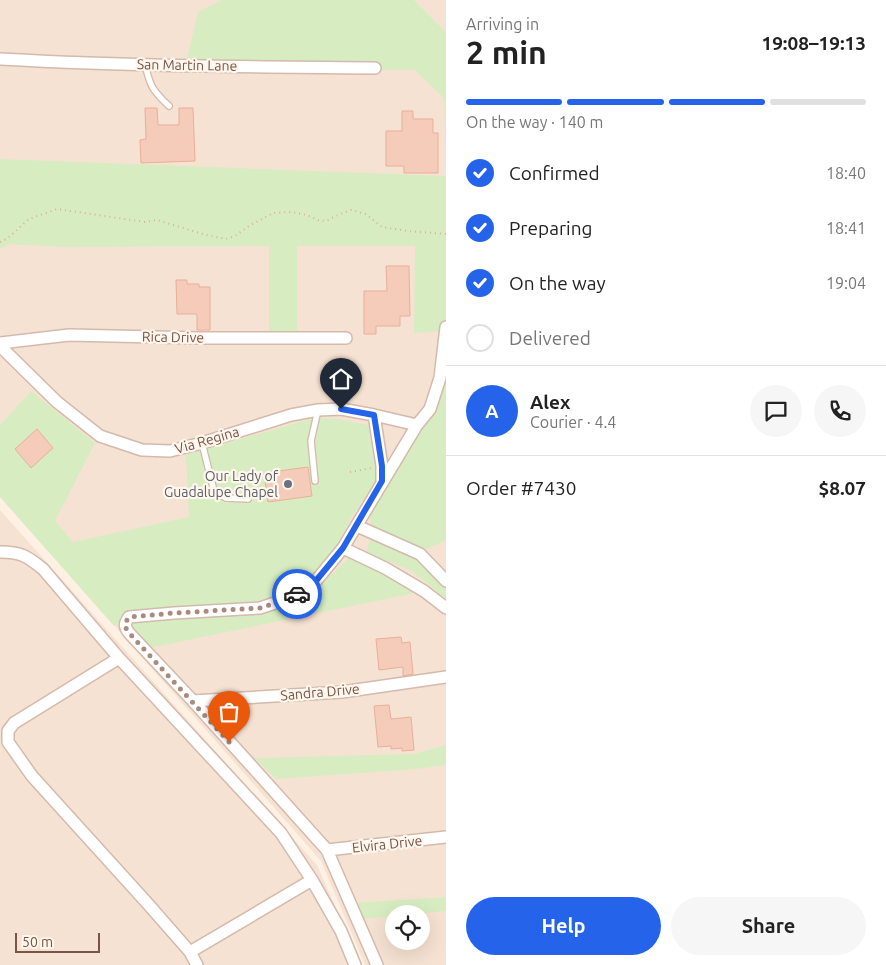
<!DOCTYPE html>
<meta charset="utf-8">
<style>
:root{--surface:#fff;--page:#f6f6f6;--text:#222;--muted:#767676;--line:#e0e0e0;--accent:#2563eb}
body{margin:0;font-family:Ubuntu,sans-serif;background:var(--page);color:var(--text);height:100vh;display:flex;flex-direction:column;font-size:19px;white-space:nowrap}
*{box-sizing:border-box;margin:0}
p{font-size:16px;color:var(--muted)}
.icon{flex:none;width:28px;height:28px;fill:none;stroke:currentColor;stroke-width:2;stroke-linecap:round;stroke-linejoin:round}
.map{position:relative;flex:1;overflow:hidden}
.sheet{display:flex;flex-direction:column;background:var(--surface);width:440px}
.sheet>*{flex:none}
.tools{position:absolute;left:385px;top:905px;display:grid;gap:10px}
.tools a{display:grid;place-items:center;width:45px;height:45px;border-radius:50%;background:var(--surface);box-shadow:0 5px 20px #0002;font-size:25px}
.scale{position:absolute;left:15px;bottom:12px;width:85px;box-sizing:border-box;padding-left:5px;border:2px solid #795447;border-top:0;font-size:14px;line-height:18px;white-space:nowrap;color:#795447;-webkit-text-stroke:4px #fff6ec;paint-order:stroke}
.pin{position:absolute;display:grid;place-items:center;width:42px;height:42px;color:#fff;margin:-51px -21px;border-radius:50% 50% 50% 0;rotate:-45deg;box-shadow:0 0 5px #0007}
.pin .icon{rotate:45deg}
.courier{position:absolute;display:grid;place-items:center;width:50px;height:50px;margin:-25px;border:4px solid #2563eb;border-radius:50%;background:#fff;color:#222;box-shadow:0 1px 6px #0007}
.headline em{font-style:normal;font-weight:700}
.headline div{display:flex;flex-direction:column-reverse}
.headline{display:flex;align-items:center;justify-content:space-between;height:85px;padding:0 20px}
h1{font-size:32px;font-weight:700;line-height:38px}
.bar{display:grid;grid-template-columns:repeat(4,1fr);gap:8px 5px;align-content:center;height:60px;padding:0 20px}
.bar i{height:6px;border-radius:4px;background:var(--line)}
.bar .active{background:var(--accent)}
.bar p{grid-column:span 4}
.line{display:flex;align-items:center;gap:12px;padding:0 20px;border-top:1px solid var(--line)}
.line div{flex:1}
.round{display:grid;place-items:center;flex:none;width:52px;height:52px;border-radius:26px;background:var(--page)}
ol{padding:0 20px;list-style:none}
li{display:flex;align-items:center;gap:15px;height:55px}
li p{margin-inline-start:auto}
li .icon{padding:5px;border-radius:50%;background:var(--accent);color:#fff;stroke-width:4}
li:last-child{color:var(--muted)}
li i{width:28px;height:28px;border:2px solid var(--line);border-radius:50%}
.cta{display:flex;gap:10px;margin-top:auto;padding:10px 20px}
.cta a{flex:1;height:58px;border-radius:30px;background:var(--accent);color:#fff;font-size:20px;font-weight:700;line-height:58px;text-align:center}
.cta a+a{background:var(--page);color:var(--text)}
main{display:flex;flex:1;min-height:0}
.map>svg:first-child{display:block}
.residential{fill:#f6e2d2;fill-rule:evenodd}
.green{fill:#d7edc1}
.building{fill:#f5ccba;stroke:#e9af99}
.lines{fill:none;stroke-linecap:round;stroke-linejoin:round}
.service-casing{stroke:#d3baac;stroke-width:8}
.minor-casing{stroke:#d3baac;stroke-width:14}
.path{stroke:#dbae9d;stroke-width:2;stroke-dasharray:1 4;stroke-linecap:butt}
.service{stroke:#fff;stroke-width:5.5}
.minor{stroke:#fff;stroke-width:11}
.done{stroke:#a88b7e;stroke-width:5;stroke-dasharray:0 9}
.route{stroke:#2563eb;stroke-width:6}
.worship-dot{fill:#6b7280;stroke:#fff6ec;stroke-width:2}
.labels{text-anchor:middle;stroke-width:4.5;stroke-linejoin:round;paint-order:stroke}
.street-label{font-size:14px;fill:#795447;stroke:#fff6ec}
.worship-label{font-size:14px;fill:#5b616d;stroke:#fff6ec;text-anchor:end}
</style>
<main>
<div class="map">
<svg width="446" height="965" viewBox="0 0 446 965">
<rect width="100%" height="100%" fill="#fef1e4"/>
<path class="residential" d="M 0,0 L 446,0 L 446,965 L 365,965 L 321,861 L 53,556 L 0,497 ZM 394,914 L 421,914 L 421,941 L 394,941 Z
M 0,510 L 317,865 L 361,965 L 0,965 Z"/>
<path class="green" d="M 222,0 L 414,0 L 446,32 L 446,165 L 444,98 L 415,70 L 381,70 L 380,64 L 303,61 L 187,59 L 198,12 Z
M 0,159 L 446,176 L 446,331 L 414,333 L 415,246 L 297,246 L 297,333 L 269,333 L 269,246 L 63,247 L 9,244 L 0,249 Z
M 446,374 L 446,540 L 421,552 L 372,530 L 370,515 L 434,409 L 445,380 Z
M 31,391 L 95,443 L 55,521 L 73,542 L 189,517 L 186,455 L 299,422 L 318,418 L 338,419 L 368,425 L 377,479 L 351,518 L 339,542 L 307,581 L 284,594 L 256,601 L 173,609 L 128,615 L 114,626 L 0,497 L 0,425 Z
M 370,539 L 417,560 L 446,587 L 446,599 L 412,571 L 366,552 Z
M 350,557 L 380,570 L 415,593 L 149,648 L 138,639 L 130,624 L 134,620 L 257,612 L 311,593 Z
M 446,745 L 446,765 L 416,769 L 276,779 L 254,758 L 414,754 Z
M 446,897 L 446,911 L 415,914 L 394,914 L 394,916 L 362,919 L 353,903 Z"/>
<path class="building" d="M 145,108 L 157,108 L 158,125 L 179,125 L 179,108 L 193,108 L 195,161 L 141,163 L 140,140 L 146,139 Z
M 402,111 L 413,111 L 413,119 L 433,119 L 433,133 L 438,133 L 438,173 L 404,173 L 404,166 L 386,166 L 386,131 L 402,131 Z
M 386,266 L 409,266 L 410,316 L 400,316 L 400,326 L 376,326 L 376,334 L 364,334 L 364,291 L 387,291 Z
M 176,280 L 187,280 L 187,284 L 199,284 L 199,287 L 210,287 L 210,330 L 197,330 L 197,314 L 177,314 Z
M 37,429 L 53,448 L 31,468 L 15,449 Z
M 308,467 L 312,496 L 268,502 L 264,473 Z
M 401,637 L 402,643 L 410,642 L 413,674 L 403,676 L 403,667 L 379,670 L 376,639 Z
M 389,705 L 391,719 L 411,717 L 414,750 L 402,751 L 402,748 L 391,749 L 391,746 L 378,747 L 374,706 Z"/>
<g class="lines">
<g class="service-casing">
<path id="service" d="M 145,64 C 150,86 152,90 169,106
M 202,443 L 214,491 L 226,498 L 248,499
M 315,481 L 311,441 L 318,410"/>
</g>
<g class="minor-casing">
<path id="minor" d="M 0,59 C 125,66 250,67 375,68
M 0,343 L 69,335 L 199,338 L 346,338
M 0,346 L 57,402 L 100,436 L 142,450 L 170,451 L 202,443 L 291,415 L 318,410 L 341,409 L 374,415 L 417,425
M 374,415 L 382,466 L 382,481
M 357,526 L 420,554 L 446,581
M 343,548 L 385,568 L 424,591 L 446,608
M 0,552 C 21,552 27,556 43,569 L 119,658 L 281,833 L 312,880 L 341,931 L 355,965
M 119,658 L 14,723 L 8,731 L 8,742 L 32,776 L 148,904 L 190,952 L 197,965
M 193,701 L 342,692 L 446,677
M 327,850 L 446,837
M 190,952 L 312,880
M 377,965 L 327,850 L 193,701 L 130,634 C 124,627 124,624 129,617 L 174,613 L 260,608 L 287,599 L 310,588 L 343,548 L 417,425 L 430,409 L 440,378 L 446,327"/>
</g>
<path class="path" d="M 0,242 L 8,238 L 29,219 L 57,209 L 145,222 L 157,220 L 206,235 L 226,239 L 235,236 L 249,226 L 273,213 L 291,212 L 307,215 L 320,221 L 328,220 L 340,214 L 351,210 L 366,214 L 382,227 L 408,231 L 446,234
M 350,472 L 372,468"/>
<use href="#service" class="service"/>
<use href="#minor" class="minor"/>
</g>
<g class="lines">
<path class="done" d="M 229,742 L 130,634 C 124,627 124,624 129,617 L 174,613 L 260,608 L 287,599 L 297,594"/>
<path class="route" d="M 297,594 L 310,588 L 343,548 L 382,481 L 382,466 L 374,415 L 341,409"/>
</g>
<circle class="worship-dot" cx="288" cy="484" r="5"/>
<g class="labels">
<g class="street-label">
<text transform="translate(187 65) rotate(1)" y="5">San Martin Lane</text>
<text transform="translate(173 337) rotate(1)" y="5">Rica Drive</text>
<text transform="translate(207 440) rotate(-16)" y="5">Via Regina</text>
<text transform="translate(320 692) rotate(-5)" y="5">Sandra Drive</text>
<text transform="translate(387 844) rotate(-6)" y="5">Elvira Drive</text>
</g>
<g class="worship-label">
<text x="278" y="481">Our Lady of<tspan x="278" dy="16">Guadalupe Chapel</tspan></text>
</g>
</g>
</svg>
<div class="tools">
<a><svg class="icon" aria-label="locate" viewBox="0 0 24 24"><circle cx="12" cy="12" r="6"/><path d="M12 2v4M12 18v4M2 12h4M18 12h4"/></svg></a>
</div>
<div class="scale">50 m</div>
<div class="pin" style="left:229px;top:742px;background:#ea580c"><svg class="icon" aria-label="bag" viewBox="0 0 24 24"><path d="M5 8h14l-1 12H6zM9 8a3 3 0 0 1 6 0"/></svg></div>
<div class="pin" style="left:341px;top:409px;background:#1f2937"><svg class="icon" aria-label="home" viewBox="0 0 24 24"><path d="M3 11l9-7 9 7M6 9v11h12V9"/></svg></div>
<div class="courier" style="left:297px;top:594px"><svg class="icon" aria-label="car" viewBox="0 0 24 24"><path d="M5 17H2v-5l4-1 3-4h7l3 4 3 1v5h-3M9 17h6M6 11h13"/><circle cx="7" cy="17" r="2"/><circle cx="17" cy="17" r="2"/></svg></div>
</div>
<section class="sheet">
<div class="headline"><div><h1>2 min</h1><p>Arriving in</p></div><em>19:08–19:13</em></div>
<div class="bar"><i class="active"></i><i class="active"></i><i class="active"></i><i></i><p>On the way · 140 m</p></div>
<ol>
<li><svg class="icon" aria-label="check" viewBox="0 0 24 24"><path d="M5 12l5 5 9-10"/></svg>Confirmed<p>18:40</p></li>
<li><svg class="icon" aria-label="check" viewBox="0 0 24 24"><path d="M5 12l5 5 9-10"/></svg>Preparing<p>18:41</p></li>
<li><svg class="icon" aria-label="check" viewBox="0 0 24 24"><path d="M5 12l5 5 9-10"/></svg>On the way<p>19:04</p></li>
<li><i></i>Delivered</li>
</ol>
<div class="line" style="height:90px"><b class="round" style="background:var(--accent);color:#fff">A</b><div><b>Alex</b><p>Courier · 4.4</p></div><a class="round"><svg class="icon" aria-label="chat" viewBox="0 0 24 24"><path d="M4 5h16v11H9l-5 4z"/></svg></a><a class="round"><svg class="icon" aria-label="phone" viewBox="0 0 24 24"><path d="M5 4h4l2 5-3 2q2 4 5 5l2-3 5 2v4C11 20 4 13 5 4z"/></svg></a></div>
<div class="line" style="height:65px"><div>Order #7430</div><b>$8.07</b></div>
<div class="cta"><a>Help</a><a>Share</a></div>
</section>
</main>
